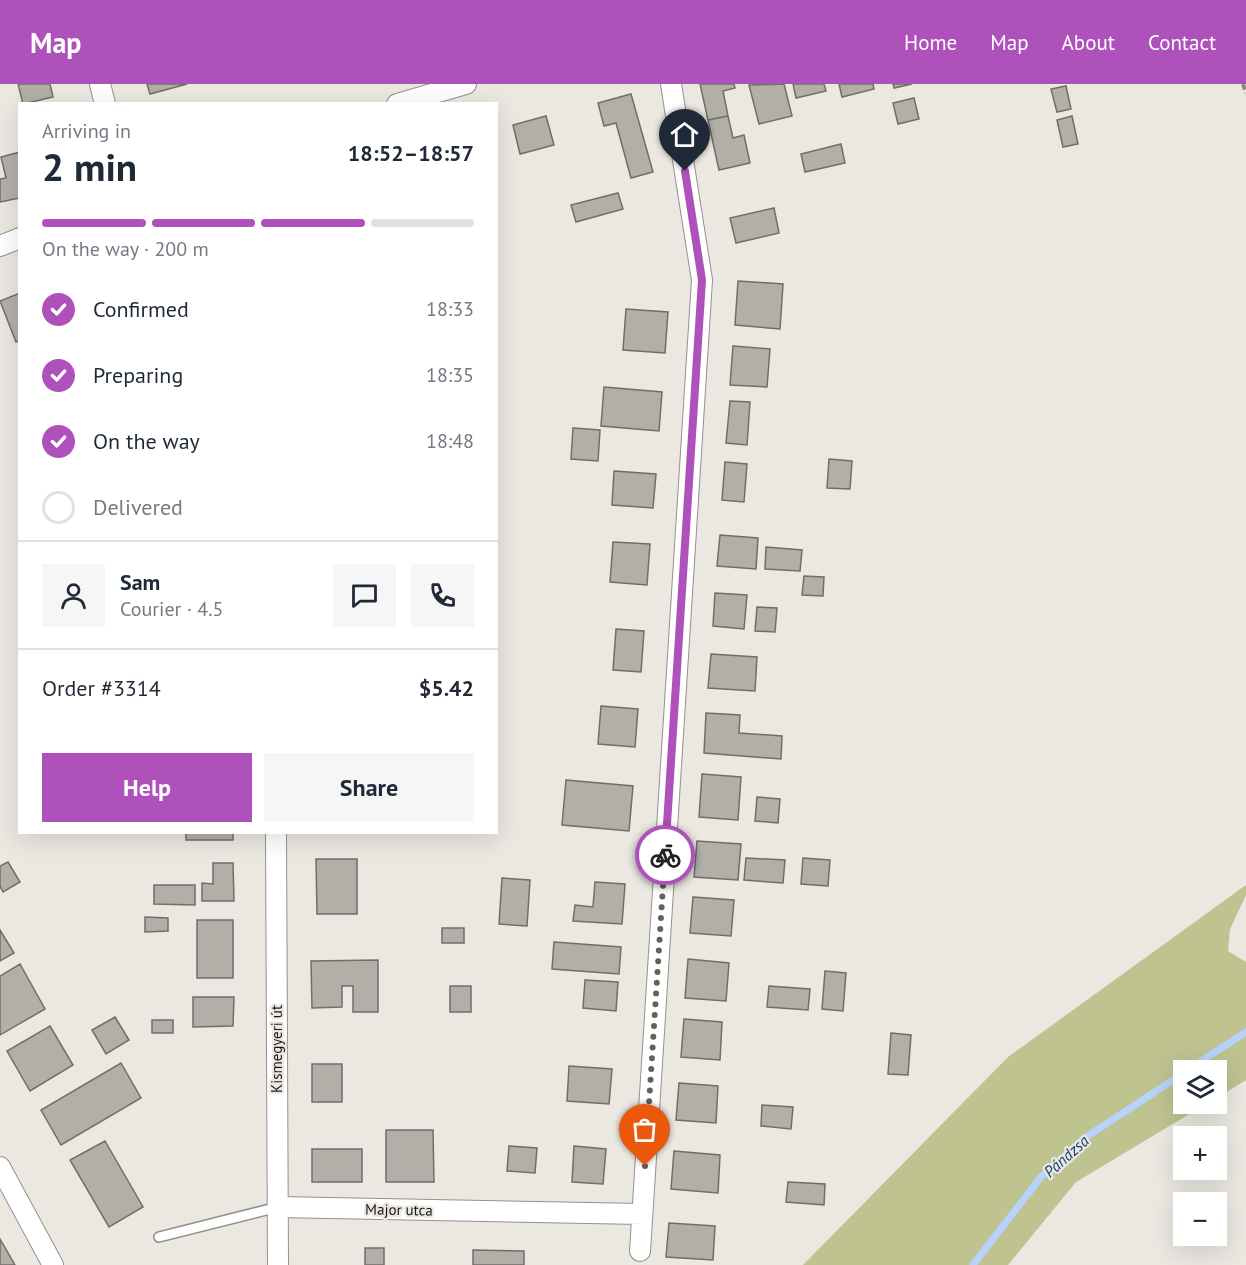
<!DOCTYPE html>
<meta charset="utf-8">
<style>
:root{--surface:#fff;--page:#f6f6f7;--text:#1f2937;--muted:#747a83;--line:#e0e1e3;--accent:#af51bb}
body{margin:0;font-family:"PT Sans",sans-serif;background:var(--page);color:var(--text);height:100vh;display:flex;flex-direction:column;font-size:22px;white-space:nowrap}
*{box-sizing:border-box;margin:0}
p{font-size:20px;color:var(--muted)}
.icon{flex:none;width:33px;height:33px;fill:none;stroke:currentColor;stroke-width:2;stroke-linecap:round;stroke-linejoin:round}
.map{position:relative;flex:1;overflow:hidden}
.drawer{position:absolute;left:18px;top:18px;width:480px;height:732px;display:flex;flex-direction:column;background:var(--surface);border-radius:0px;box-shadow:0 6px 24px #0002}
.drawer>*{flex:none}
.buttons{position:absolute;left:1173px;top:976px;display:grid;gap:12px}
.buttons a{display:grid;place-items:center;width:54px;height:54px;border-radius:0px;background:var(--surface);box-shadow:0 6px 24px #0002;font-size:30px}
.pin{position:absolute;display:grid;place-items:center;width:51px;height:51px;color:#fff;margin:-62px -26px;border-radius:50% 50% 50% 0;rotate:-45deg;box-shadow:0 0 6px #0007}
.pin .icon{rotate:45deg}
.courier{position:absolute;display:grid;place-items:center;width:60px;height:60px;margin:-30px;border:4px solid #af51bb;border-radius:50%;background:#fff;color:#222;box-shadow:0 2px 8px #0007}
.headline em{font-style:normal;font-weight:600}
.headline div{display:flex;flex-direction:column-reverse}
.headline{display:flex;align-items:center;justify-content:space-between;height:102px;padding:0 24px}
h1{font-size:39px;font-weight:600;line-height:45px}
.bar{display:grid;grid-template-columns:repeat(4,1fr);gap:9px 6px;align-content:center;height:72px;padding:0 24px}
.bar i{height:8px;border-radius:4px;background:var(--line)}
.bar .current{background:var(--accent)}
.bar p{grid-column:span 4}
.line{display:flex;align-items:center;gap:15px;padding:0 24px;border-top:2px solid var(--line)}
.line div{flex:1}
.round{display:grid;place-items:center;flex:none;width:63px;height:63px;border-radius:0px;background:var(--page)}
ol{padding:0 24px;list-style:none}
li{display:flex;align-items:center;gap:18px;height:66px}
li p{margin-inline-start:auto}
li .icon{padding:6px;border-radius:50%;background:var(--accent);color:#fff;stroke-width:4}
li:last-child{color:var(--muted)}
li i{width:33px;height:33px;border:3px solid var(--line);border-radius:50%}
.action{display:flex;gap:12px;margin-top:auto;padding:12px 24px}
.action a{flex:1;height:69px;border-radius:0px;background:var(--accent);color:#fff;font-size:24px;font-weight:600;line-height:69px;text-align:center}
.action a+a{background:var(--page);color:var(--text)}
header{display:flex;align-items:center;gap:36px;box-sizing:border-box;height:84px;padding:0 30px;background:var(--accent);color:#fff}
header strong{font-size:28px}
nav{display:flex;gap:33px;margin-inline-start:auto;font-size:21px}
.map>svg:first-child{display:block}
.green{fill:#bfc390}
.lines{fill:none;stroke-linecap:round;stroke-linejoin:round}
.stream{stroke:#b7d2fb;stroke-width:7}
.building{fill:#b2afa9;stroke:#716e68;stroke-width:1.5}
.lane-casing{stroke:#95918b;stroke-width:12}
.street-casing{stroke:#95918b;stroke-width:22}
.path{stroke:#8f8c88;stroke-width:4;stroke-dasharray:6 3;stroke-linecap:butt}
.lane{stroke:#fff;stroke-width:9}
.street{stroke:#fff;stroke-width:20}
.done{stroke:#63605d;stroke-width:6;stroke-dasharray:0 10.8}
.route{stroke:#af51bb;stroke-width:8}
.labels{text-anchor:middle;stroke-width:4.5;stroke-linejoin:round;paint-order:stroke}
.street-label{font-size:15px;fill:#1a1816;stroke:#ebe7e1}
.water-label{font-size:16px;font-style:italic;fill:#143e79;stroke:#ebe7e1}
</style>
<header>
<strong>Map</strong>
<nav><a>Home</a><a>Map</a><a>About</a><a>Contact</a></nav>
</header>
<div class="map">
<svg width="1246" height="1181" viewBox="0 0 1246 1181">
<rect width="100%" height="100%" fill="#ebe7e1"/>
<path class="green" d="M 1246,801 L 1246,811 L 1230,845 L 1228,867 L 1246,878 L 1246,996 L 1217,1014 L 1216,987 L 1184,987 L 1184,1020 L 1206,1020 L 1076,1098 L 1008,1181 L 803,1181 L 1008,973 Z"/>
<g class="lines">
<path class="stream" d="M 1186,987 L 1246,948
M 973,1181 L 1041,1093 L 1083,1055 L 1184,989"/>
</g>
<path class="building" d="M 18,0 L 50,0 L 53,13 L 23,20 Z
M 147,0 L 187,0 L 150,10 Z
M 700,0 L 734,0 L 735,4 L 723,7 L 728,32 L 708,36 Z
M 784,0 L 792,32 L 759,40 L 749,1 Z
M 793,0 L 824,0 L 826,7 L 796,14 Z
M 839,0 L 873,0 L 874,5 L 842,13 Z
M 893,0 L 912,0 L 894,4 Z
M 1066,2 L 1071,25 L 1057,28 L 1051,5 Z
M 631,10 L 653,88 L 631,94 L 616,39 L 604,42 L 598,19 Z
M 914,14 L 919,35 L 898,40 L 893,19 Z
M 546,32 L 554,61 L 520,70 L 513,41 Z
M 728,32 L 733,54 L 744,51 L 750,79 L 719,86 L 708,36 Z
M 1072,32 L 1078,60 L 1063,63 L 1057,36 Z
M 841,60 L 845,79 L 805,88 L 801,70 Z
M 20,68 L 20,114 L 0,118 L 0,95 L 6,94 L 1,73 Z
M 618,109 L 623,125 L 576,138 L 571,121 Z
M 774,124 L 779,149 L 736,159 L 730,134 Z
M 738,197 L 783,200 L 780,245 L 735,241 Z
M 20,209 L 20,256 L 16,258 L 0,217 Z
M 626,225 L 668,228 L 665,269 L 623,266 Z
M 733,262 L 770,265 L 767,303 L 730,301 Z
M 604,303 L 662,308 L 659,347 L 601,342 Z
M 730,317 L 750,318 L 747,361 L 726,359 Z
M 573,344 L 600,346 L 598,377 L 571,375 Z
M 829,375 L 852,377 L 850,405 L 827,404 Z
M 725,378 L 747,380 L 744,418 L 722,416 Z
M 614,387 L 656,390 L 653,424 L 612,421 Z
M 720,451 L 758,454 L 756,485 L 717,482 Z
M 613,458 L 650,460 L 647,501 L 610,498 Z
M 766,463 L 802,466 L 800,487 L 765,485 Z
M 804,492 L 824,493 L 823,512 L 802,511 Z
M 715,509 L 747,511 L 744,545 L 713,542 Z
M 757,523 L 777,524 L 775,548 L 755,547 Z
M 616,545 L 644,547 L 641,588 L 613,586 Z
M 711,570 L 757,573 L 755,607 L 708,604 Z
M 601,622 L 638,625 L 635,663 L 598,660 Z
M 706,629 L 740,631 L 739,649 L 782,652 L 781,675 L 704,669 Z
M 702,690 L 741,693 L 738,736 L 699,733 Z
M 566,696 L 633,702 L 629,747 L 562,741 Z
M 757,713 L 780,715 L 778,739 L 755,737 Z
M 186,748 L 233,748 L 233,756 L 186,756 Z
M 697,757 L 741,760 L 738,796 L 694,793 Z
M 746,774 L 785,776 L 783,799 L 744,796 Z
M 803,774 L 830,776 L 828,802 L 801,800 Z
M 316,775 L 357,775 L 357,830 L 317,830 Z
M 8,778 L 20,798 L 3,808 L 0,802 L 0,782 Z
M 213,779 L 233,779 L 234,817 L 202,817 L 202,799 L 213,800 Z
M 502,794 L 530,796 L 527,842 L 499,840 Z
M 595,798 L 625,800 L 622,840 L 573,837 L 575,821 L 593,823 Z
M 154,801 L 195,801 L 195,821 L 154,820 Z
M 693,813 L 734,816 L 731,852 L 690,849 Z
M 145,833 L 168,834 L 168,847 L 145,848 Z
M 197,836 L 233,836 L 233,894 L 197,894 Z
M 442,844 L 464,844 L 464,859 L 442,859 Z
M 0,846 L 14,869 L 0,877 Z
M 554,858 L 621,863 L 619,890 L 552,885 Z
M 688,875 L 729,879 L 726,917 L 685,914 Z
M 378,876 L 378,928 L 353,928 L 353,902 L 342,902 L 342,923 L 312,924 L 311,877 Z
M 20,880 L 45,925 L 0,951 L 0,892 Z
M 825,887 L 846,889 L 843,927 L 822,925 Z
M 585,896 L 618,898 L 616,927 L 583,924 Z
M 450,902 L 471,902 L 471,928 L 450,928 Z
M 769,902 L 810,905 L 808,926 L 767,923 Z
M 193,913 L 234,913 L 233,942 L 193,943 Z
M 115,933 L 129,956 L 106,970 L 92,946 Z
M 684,935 L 722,938 L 720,976 L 681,973 Z
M 152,936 L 173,936 L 173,949 L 152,949 Z
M 50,942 L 73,981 L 30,1007 L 7,967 Z
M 891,949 L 911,951 L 908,991 L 888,990 Z
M 121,979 L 141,1014 L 61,1061 L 41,1026 Z
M 312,980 L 342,980 L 342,1018 L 312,1018 Z
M 569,982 L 612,985 L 609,1020 L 567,1017 Z
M 679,999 L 718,1002 L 716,1039 L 676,1036 Z
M 762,1021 L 793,1023 L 791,1045 L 761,1042 Z
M 386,1046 L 433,1046 L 434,1098 L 386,1098 Z
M 105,1057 L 143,1123 L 109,1143 L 70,1076 Z
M 509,1062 L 537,1064 L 535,1089 L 507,1087 Z
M 574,1062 L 606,1065 L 603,1100 L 572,1098 Z
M 312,1065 L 362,1065 L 362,1098 L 312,1098 Z
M 674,1067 L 720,1071 L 718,1109 L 671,1105 Z
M 788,1098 L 825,1100 L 824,1121 L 786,1118 Z
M 669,1139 L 715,1142 L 713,1176 L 666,1173 Z
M 0,1155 L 15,1181 L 0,1181 Z
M 365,1164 L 384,1164 L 384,1181 L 365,1181 Z
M 473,1166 L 524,1167 L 524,1181 L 473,1181 Z"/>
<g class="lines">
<g class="lane-casing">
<path id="lane" d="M 159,1153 L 278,1123"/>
</g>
<g class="street-casing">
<path id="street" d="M 100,0 L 105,20
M 397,20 L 466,0
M 0,162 L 20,154
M 276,748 L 278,1181
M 0,1083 L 53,1181
M 278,1123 L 642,1130
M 640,1167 L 702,196 L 671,0"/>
</g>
<path class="path" d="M 1243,0 L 1246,9"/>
<use href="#lane" class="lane"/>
<use href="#street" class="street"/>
</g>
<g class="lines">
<path class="done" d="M 645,1082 L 665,771"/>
<path class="route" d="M 665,771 L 702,196 L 685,87"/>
</g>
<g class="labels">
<g class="street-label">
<text transform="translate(277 965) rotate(-90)" y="5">Kismegyeri út</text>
<text transform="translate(399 1126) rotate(1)" y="5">Major utca</text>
</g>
<g class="water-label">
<text transform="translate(1066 1072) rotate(-42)" y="6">Pándzsa</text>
</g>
</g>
</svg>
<div class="buttons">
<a><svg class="icon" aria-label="layers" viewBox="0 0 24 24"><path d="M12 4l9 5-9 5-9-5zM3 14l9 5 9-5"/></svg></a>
<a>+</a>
<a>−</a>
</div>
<div class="pin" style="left:645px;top:1082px;background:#ea580c"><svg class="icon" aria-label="bag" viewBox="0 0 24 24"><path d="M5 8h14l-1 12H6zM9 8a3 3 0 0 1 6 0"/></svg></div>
<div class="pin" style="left:685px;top:87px;background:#1f2937"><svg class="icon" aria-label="home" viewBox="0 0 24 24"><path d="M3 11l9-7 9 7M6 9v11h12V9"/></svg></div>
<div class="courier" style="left:665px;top:771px"><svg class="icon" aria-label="bike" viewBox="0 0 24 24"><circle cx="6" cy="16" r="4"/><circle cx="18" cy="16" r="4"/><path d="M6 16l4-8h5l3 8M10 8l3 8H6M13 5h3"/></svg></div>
<section class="drawer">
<div class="headline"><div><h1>2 min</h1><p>Arriving in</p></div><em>18:52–18:57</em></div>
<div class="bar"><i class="current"></i><i class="current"></i><i class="current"></i><i></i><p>On the way · 200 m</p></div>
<ol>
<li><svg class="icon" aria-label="check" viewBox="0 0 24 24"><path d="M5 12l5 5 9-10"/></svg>Confirmed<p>18:33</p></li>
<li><svg class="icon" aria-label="check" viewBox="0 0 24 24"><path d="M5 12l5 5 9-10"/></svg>Preparing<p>18:35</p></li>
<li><svg class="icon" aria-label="check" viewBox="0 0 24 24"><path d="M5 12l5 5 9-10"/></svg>On the way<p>18:48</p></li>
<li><i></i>Delivered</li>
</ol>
<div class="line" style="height:108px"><a class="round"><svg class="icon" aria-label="person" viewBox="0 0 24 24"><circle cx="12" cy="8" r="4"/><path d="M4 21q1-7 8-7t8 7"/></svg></a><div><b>Sam</b><p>Courier · 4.5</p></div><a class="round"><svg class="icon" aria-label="chat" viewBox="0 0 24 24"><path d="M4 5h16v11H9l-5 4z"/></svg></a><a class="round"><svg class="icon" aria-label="phone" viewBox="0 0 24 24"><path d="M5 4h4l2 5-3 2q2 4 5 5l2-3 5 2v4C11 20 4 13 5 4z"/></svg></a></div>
<div class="line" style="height:78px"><div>Order #3314</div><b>$5.42</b></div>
<div class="action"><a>Help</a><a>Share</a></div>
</section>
</div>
